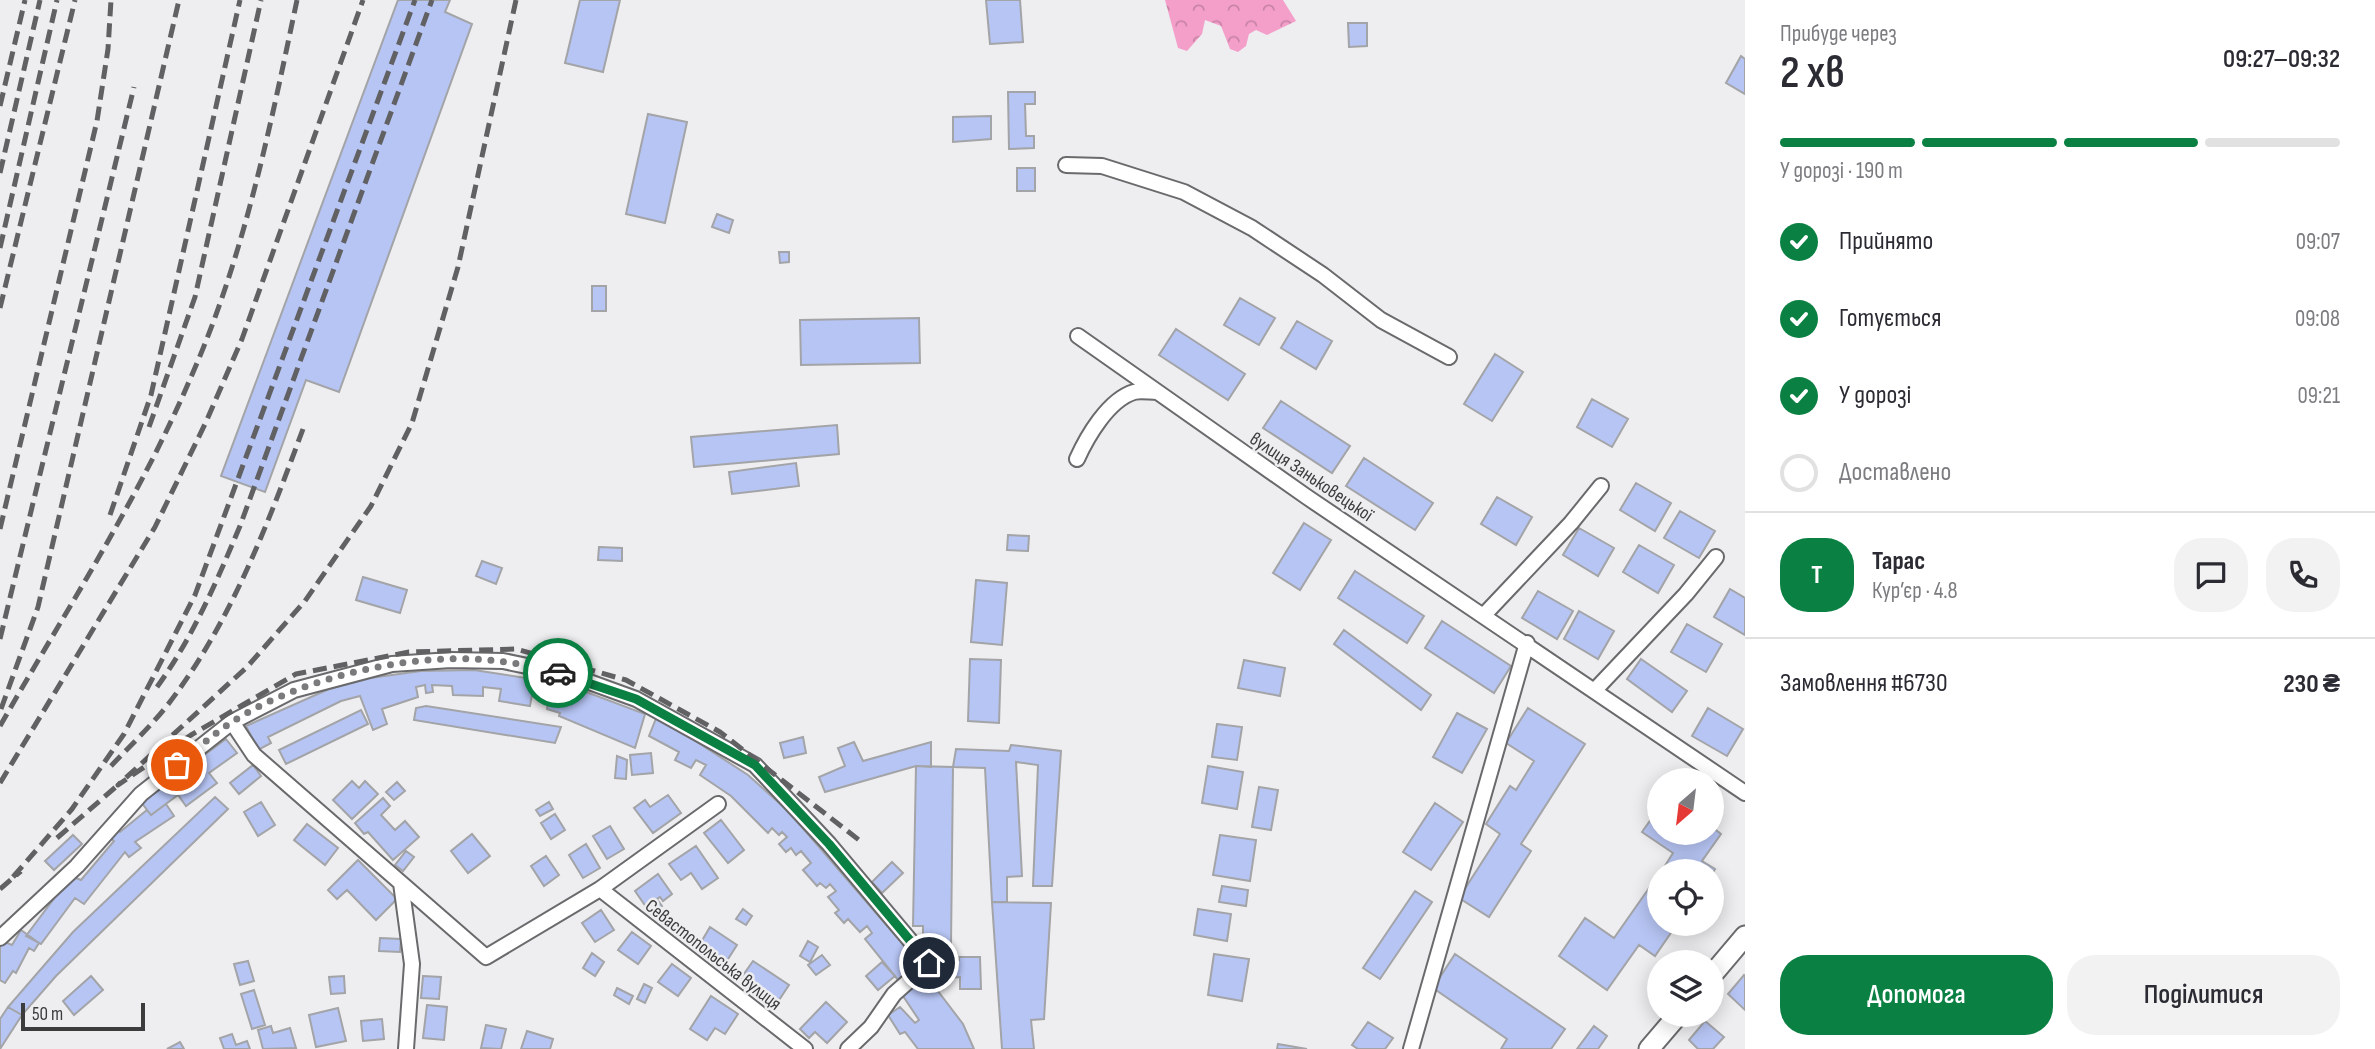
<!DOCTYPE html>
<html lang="uk">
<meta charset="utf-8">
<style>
:root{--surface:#fff;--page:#f2f2f3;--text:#2b2b33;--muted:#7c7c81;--line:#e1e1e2;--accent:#0b8043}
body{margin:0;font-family:"Sofia Sans Condensed",sans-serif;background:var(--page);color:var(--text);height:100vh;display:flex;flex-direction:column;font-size:26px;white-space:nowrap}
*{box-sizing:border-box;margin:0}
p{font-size:23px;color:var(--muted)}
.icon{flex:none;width:38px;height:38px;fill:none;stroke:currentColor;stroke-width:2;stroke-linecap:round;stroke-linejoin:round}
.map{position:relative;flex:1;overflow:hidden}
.details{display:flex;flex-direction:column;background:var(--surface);width:630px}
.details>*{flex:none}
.needle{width:46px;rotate:208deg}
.tools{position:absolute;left:1647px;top:768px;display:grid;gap:14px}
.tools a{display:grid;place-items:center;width:77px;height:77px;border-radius:50%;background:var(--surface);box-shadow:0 4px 18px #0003;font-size:35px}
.scale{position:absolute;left:21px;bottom:18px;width:124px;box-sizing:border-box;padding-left:7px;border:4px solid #3c3c3d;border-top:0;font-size:19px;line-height:24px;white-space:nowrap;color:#3c3c3d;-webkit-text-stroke:5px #eeedf0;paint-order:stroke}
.pin{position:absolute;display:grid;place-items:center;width:60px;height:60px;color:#fff;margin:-30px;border:4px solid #fff;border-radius:50%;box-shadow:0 2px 7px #0007}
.courier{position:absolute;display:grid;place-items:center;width:70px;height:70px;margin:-35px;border:5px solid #0b8043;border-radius:50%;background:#fff;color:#222;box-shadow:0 2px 9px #0007}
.overview em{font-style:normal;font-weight:600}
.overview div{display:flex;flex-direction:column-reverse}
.overview{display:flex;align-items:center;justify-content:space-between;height:119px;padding:0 35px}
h1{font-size:46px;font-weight:600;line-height:52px}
.bar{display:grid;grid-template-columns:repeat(4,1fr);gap:10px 7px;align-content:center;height:84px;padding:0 35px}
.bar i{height:9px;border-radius:5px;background:var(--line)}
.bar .on{background:var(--accent)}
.bar p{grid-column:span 4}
.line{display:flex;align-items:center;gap:18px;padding:0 35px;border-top:2px solid var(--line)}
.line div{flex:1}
.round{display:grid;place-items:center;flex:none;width:74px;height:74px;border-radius:28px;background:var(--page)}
ol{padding:0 35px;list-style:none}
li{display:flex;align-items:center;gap:21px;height:77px}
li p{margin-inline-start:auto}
li .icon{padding:7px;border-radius:50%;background:var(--accent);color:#fff;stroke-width:4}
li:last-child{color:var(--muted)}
li i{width:38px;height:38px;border:4px solid var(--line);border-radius:50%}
.cta{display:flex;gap:14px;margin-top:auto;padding:14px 35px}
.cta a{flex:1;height:80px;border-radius:28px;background:var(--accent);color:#fff;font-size:28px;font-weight:600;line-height:80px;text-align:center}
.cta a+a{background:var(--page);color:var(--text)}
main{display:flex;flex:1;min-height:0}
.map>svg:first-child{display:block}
.forest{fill:url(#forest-crowns)}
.building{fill:#b7c5f4;stroke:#a3a4a7;stroke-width:2}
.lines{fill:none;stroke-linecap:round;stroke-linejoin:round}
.minor-casing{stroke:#6a6a6d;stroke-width:18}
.tertiary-casing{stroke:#6a6a6d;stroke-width:23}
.minor{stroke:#fff;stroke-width:14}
.tertiary{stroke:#fff;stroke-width:19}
.rail{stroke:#616062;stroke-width:5;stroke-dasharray:14 7;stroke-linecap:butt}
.done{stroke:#7a7a7c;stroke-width:7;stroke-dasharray:0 12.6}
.route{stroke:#0b8043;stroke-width:9}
.labels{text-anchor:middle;stroke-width:5;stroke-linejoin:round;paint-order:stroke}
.street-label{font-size:19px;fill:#3c3c3d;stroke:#eeedf0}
</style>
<main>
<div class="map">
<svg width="1745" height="1049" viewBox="0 0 1745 1049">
<defs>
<pattern id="forest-crowns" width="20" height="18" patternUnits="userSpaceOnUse" patternTransform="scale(1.75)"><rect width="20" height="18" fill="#f49fca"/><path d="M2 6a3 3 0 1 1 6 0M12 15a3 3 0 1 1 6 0" fill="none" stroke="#c783a5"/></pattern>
</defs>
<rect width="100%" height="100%" fill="#eeedf0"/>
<path class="forest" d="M 1165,0 L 1283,0 L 1296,21 L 1267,35 L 1256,30 L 1249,34 L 1246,46 L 1238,52 L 1230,49 L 1221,26 L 1205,20 L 1202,34 L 1187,51 L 1178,48 Z"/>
<path class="building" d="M 398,0 L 450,0 L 445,12 L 472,24 L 339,392 L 306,380 L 265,492 L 221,476 Z
M 580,0 L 620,0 L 603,72 L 565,63 Z
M 986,0 L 1020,0 L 1023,42 L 990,44 Z
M 1348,23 L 1367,23 L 1367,46 L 1349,47 Z
M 1741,56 L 1745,59 L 1745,94 L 1726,83 Z
M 1008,92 L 1035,92 L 1035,104 L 1025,104 L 1026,136 L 1034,136 L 1034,148 L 1009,149 Z
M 648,114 L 687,122 L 665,223 L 626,214 Z
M 991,116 L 991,139 L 953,142 L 953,117 Z
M 1017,168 L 1035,168 L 1035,191 L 1017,191 Z
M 717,214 L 733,220 L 729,233 L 712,227 Z
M 779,252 L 789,252 L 789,262 L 780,263 Z
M 592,286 L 606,286 L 606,311 L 592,311 Z
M 1240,298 L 1275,318 L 1259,345 L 1224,325 Z
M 919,318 L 920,363 L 801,365 L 800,320 Z
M 1297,321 L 1332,341 L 1316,369 L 1281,348 Z
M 1176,329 L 1245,374 L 1228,400 L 1159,355 Z
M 1495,354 L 1523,372 L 1492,421 L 1464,404 Z
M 1592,399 L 1628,419 L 1612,447 L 1577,427 Z
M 1281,401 L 1350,446 L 1332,473 L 1263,428 Z
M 837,425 L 839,454 L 694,467 L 691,437 Z
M 1364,458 L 1433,503 L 1415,530 L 1346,486 Z
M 796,463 L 799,486 L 732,494 L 729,472 Z
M 1636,483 L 1671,503 L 1655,531 L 1620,510 Z
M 1497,497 L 1532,517 L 1516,545 L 1481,524 Z
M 1680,511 L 1715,531 L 1699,558 L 1664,538 Z
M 1304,523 L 1331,540 L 1300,590 L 1273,573 Z
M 1579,528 L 1614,548 L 1598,576 L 1563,555 Z
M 1008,535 L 1029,536 L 1028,551 L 1007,550 Z
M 1639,545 L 1674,565 L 1658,593 L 1623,572 Z
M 599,547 L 622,548 L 622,561 L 598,560 Z
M 482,561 L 502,568 L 496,584 L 476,576 Z
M 1355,571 L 1424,616 L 1407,643 L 1338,598 Z
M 363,577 L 407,590 L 400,613 L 356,600 Z
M 976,580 L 1007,583 L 1002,645 L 971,642 Z
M 1730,589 L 1745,598 L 1745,635 L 1714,617 Z
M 1538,591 L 1573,611 L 1557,639 L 1522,618 Z
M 1579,611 L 1614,631 L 1598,659 L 1564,639 Z
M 1442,621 L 1511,666 L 1494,693 L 1425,648 Z
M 1687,624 L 1722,644 L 1706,672 L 1671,652 Z
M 1344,630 L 1431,695 L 1421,710 L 1334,644 Z
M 970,659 L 1001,660 L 999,723 L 968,721 Z
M 1641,659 L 1687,691 L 1672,712 L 1627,679 Z
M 1244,660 L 1285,668 L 1280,696 L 1238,688 Z
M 474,670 L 565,684 L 645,714 L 635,748 L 559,716 L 560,713 L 547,709 L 549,698 L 532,695 L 530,706 L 499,701 L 501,689 L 483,687 L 483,696 L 453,695 L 452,686 L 432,685 L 433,692 L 426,693 L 425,685 L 416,687 L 418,697 L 382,709 L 387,724 L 373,730 L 360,696 L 341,701 L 268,737 L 271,743 L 258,750 L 246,726 L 329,689 L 370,678 L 421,671 Z
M 426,706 L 561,727 L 555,743 L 414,720 L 416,708 Z
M 1528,708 L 1585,744 L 1521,844 L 1531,851 L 1489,917 L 1459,898 L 1500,834 L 1486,824 L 1510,786 L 1516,790 L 1534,761 L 1506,743 Z
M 1708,708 L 1743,729 L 1727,756 L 1692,736 Z
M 361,710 L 368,724 L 286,764 L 279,750 Z
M 1457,713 L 1487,729 L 1462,773 L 1433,757 Z
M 657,716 L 748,775 L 788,811 L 914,957 L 903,967 L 907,972 L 898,980 L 865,939 L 872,933 L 867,926 L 860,932 L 848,919 L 844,923 L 835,913 L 839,910 L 828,897 L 836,891 L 830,884 L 826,888 L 820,883 L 817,886 L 803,870 L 811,863 L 801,851 L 796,855 L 791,848 L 786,852 L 779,844 L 787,837 L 782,832 L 779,835 L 772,828 L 768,833 L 731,796 L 700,775 L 706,765 L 696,760 L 691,768 L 675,760 L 679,752 L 649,736 Z
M 1217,724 L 1242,727 L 1237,760 L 1212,757 Z
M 803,737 L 806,753 L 784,758 L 780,743 Z
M 226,739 L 237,753 L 209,773 L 217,783 L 186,806 L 178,795 L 151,815 L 141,802 Z
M 854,742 L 863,761 L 931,742 L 931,767 L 916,766 L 825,792 L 819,777 L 845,766 L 838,748 Z
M 1011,745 L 1061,751 L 1052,886 L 1033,886 L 1038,765 L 1016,762 L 1022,876 L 1007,877 L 1007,902 L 992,902 L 985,768 L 953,767 L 956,749 L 1009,751 Z
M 651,753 L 653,773 L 632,775 L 630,755 Z
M 617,756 L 627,760 L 626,779 L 615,778 Z
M 253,765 L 261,776 L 239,794 L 230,783 Z
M 916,766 L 953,767 L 951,946 L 933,946 L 933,935 L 923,935 L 923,926 L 913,926 Z
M 1208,766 L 1243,772 L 1237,809 L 1202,803 Z
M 352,781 L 359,788 L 365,781 L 378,794 L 352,819 L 333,800 Z
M 397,782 L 405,791 L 394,800 L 386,792 Z
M 1259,787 L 1278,790 L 1271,830 L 1252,827 Z
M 668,795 L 681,813 L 653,833 L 634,808 L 645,800 L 650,807 Z
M 215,797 L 228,809 L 56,976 L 22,1015 L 8,1007 L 73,932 Z
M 383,798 L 390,806 L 381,815 L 395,830 L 405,821 L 419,837 L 393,860 L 368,832 L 364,834 L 355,823 Z
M 261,802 L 275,825 L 258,836 L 244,812 Z
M 549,802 L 553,809 L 540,816 L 536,810 Z
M 1435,803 L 1463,822 L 1431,870 L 1403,852 Z
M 166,804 L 174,816 L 135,842 L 141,848 L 129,857 L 125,852 L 84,904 L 75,898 L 41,944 L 26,936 L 71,876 L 81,880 L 114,841 L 108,836 L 115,827 L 120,832 L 147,810 L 151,815 Z
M 1659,808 L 1659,833 L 1712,833 L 1712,827 L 1721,834 L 1702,861 L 1715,869 L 1712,874 L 1712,872 L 1661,872 L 1673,853 L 1642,832 Z
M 555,814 L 565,830 L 551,839 L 541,823 Z
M 721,820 L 744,850 L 728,863 L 704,833 Z
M 307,824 L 338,848 L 325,865 L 294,840 Z
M 610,826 L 624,849 L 607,859 L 593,836 Z
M 472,834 L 490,856 L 468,873 L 451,851 Z
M 73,835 L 82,844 L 54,870 L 45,861 Z
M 1220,835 L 1256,840 L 1250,881 L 1213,875 Z
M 586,844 L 600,868 L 583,878 L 569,855 Z
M 696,846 L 718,878 L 702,889 L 691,873 L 681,880 L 669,864 Z
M 406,851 L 414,857 L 403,871 L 395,865 Z
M 546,856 L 559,875 L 544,886 L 531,866 Z
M 358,860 L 397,899 L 376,920 L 347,890 L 337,899 L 328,890 Z
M 892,862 L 903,873 L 882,893 L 872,882 Z
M 658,874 L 672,894 L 663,901 L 660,897 L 657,899 L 662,906 L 651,914 L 635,891 Z
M 1659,874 L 1659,924 L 1677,924 L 1655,956 L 1639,945 L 1607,990 L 1559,956 L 1585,918 L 1614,938 Z
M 1222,886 L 1248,890 L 1246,906 L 1219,902 Z
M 1415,891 L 1432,902 L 1380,979 L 1363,968 Z
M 992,902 L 1051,903 L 1044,1019 L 1031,1020 L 1034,1049 L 1002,1049 Z
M 743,909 L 752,916 L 746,925 L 736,919 Z
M 1198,909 L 1231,914 L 1227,941 L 1194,935 Z
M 601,910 L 614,930 L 595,942 L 582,923 Z
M 710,927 L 737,945 L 723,967 L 707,957 L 711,951 L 700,944 Z
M 21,930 L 39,943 L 34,951 L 29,948 L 16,973 L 13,971 L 5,983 L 0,980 L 0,940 L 12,945 Z
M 632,932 L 651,946 L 638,964 L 618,950 Z
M 380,938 L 401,939 L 400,952 L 379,951 Z
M 808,941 L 818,947 L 810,962 L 800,956 Z
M 592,953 L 604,962 L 595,976 L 583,968 Z
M 1214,954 L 1249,959 L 1242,1001 L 1208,995 Z
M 1455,954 L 1565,1029 L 1551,1049 L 1501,1049 L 1507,1039 L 1433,988 Z
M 822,955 L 830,965 L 816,975 L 808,965 Z
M 959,957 L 980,957 L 981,989 L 960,989 L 960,977 L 949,978 L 948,961 L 959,960 Z
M 248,961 L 254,981 L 240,985 L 234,964 Z
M 753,961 L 789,985 L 777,1003 L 741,978 Z
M 882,962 L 895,976 L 878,990 L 866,976 Z
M 672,964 L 691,978 L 678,996 L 658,982 Z
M 925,974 L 963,1024 L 974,1049 L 918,1049 L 905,1032 L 900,1034 L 888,1015 L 900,1007 L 915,1023 L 919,1020 L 901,993 Z
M 1744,975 L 1745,976 L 1745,1010 L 1728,994 Z
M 91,976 L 103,990 L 74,1015 L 63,1001 Z
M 344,976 L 345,993 L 331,994 L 329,977 Z
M 423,976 L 441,977 L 439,999 L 421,998 Z
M 644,984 L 652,988 L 645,1003 L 637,999 Z
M 617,988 L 633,996 L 629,1004 L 614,995 Z
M 254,990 L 265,1025 L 252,1029 L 241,994 Z
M 711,996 L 738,1014 L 725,1034 L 715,1028 L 707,1040 L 690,1029 Z
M 826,1002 L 847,1022 L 827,1043 L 815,1032 L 809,1038 L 800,1029 Z
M 427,1005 L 447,1007 L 444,1040 L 423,1038 Z
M 8,1007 L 22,1015 L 0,1049 L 0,1019 Z
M 338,1008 L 346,1041 L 316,1047 L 309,1015 Z
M 382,1019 L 384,1039 L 363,1041 L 361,1021 Z
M 1705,1021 L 1724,1037 L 1713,1049 L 1698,1049 L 1689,1040 Z
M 1368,1022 L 1393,1038 L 1385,1049 L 1358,1049 L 1352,1045 Z
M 486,1025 L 506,1029 L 501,1049 L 481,1048 Z
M 271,1026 L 273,1033 L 290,1028 L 296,1048 L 263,1049 L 258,1030 Z
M 1594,1026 L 1607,1036 L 1598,1049 L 1577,1049 Z
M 527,1031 L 553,1039 L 550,1049 L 521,1049 Z
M 232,1034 L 236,1045 L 247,1041 L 250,1049 L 224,1049 L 220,1038 Z
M 180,1042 L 184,1049 L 167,1049 Z
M 1278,1044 L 1307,1049 L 1277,1049 Z"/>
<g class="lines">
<g class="minor-casing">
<path id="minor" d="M 1066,165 L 1102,166 L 1184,192 L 1252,228 L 1323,275 L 1381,320 L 1449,357
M 1078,336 L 1307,497 L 1745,793
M 1077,459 C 1087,437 1108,400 1134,392 C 1140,390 1150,392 1156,392
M 1484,615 L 1571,523 L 1601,486
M 1595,690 L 1686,594 L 1716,557
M 232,722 L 294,690 L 392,664 L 451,660 L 503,661 L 570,675 L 636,699 L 755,765 L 829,844 L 929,963 L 894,994 L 871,1027 L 848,1049
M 718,804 L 600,889 L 805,1049
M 401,883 L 486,957 L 600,889
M 0,938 L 77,866 L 141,794 L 232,722 L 254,755 L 401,883 L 412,964 L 406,1049
M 1411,1049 L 1527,643"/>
</g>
<g class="tertiary-casing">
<path id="tertiary" d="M 1712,975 L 1745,936
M 1649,1049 L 1678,1015"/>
</g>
<use href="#minor" class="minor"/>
<use href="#tertiary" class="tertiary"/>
<path class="rail" d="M 516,0 L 458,267 L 412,423 L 371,506 L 305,601 L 247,667 L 118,785 L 191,735 L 296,674 L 409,652 L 516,649 L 626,680 L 720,732 L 859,840
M 0,106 L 25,0
M 0,173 L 40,0
M 0,248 L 57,0
M 0,308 L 75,0
M 149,427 L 195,297 L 261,0
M 110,515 L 151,395 L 240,0
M 0,529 L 97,121 L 108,49 L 111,0
M 0,639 L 134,87
M 157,687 C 193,637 216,583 240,526 L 432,0
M 1,709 L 38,607 L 179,0
M 0,726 C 65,612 140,497 191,377 C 244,257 270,128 297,0
M 111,766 C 129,747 149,728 166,707 C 230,625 267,526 303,429
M 0,783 L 155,527 L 206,422 L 242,339 L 363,0
M 57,838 L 118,785
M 13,877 L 72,809 L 124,734 L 195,595 L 415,0
M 0,889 L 21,871"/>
</g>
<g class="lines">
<path class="done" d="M 177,765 C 195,751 213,734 232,722 C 303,676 421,649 505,662 C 523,664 541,669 558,673"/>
<path class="route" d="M 558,673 L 636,699 L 755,765 L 829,844 L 929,963"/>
</g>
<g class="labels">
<g class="street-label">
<text transform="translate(1312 476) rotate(34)" y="7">вулиця Заньковецької</text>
<text transform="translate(714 954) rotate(38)" y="7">Севастопольська вулиця</text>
</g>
</g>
</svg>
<div class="tools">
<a><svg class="needle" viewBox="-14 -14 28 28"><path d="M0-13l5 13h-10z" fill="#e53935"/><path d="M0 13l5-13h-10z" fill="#7c7c81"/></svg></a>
<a><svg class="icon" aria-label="locate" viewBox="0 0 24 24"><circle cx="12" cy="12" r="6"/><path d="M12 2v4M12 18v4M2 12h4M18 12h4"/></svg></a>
<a><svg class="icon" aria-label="layers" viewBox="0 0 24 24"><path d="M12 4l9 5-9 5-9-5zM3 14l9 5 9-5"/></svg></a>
</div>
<div class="scale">50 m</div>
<div class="pin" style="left:177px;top:765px;background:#ea580c"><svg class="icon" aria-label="bag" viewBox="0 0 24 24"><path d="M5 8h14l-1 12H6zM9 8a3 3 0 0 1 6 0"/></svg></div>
<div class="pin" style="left:929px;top:963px;background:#1f2937"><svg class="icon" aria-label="home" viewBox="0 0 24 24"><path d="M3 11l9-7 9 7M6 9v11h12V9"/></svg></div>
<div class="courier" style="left:558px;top:673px"><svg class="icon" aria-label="car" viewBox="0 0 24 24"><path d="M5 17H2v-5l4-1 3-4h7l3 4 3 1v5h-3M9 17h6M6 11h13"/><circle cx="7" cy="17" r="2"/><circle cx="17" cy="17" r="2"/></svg></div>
</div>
<section class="details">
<div class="overview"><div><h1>2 хв</h1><p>Прибуде через</p></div><em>09:27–09:32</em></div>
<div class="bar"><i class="on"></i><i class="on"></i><i class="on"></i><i></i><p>У дорозі · 190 m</p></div>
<ol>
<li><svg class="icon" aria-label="check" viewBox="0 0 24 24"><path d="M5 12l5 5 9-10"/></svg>Прийнято<p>09:07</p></li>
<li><svg class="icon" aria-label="check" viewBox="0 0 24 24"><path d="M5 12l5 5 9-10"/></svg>Готується<p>09:08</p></li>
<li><svg class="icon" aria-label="check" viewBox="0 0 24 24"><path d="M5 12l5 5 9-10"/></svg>У дорозі<p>09:21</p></li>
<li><i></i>Доставлено</li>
</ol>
<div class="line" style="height:126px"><b class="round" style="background:var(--accent);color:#fff">Т</b><div><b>Тарас</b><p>Кур’єр · 4.8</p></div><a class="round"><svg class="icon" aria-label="chat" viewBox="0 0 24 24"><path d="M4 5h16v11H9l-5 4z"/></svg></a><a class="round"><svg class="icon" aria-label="phone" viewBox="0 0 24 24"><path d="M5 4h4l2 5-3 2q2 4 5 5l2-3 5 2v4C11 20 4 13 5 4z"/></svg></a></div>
<div class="line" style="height:91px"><div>Замовлення #6730</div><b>230 ₴</b></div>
<div class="cta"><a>Допомога</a><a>Поділитися</a></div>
</section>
</main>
